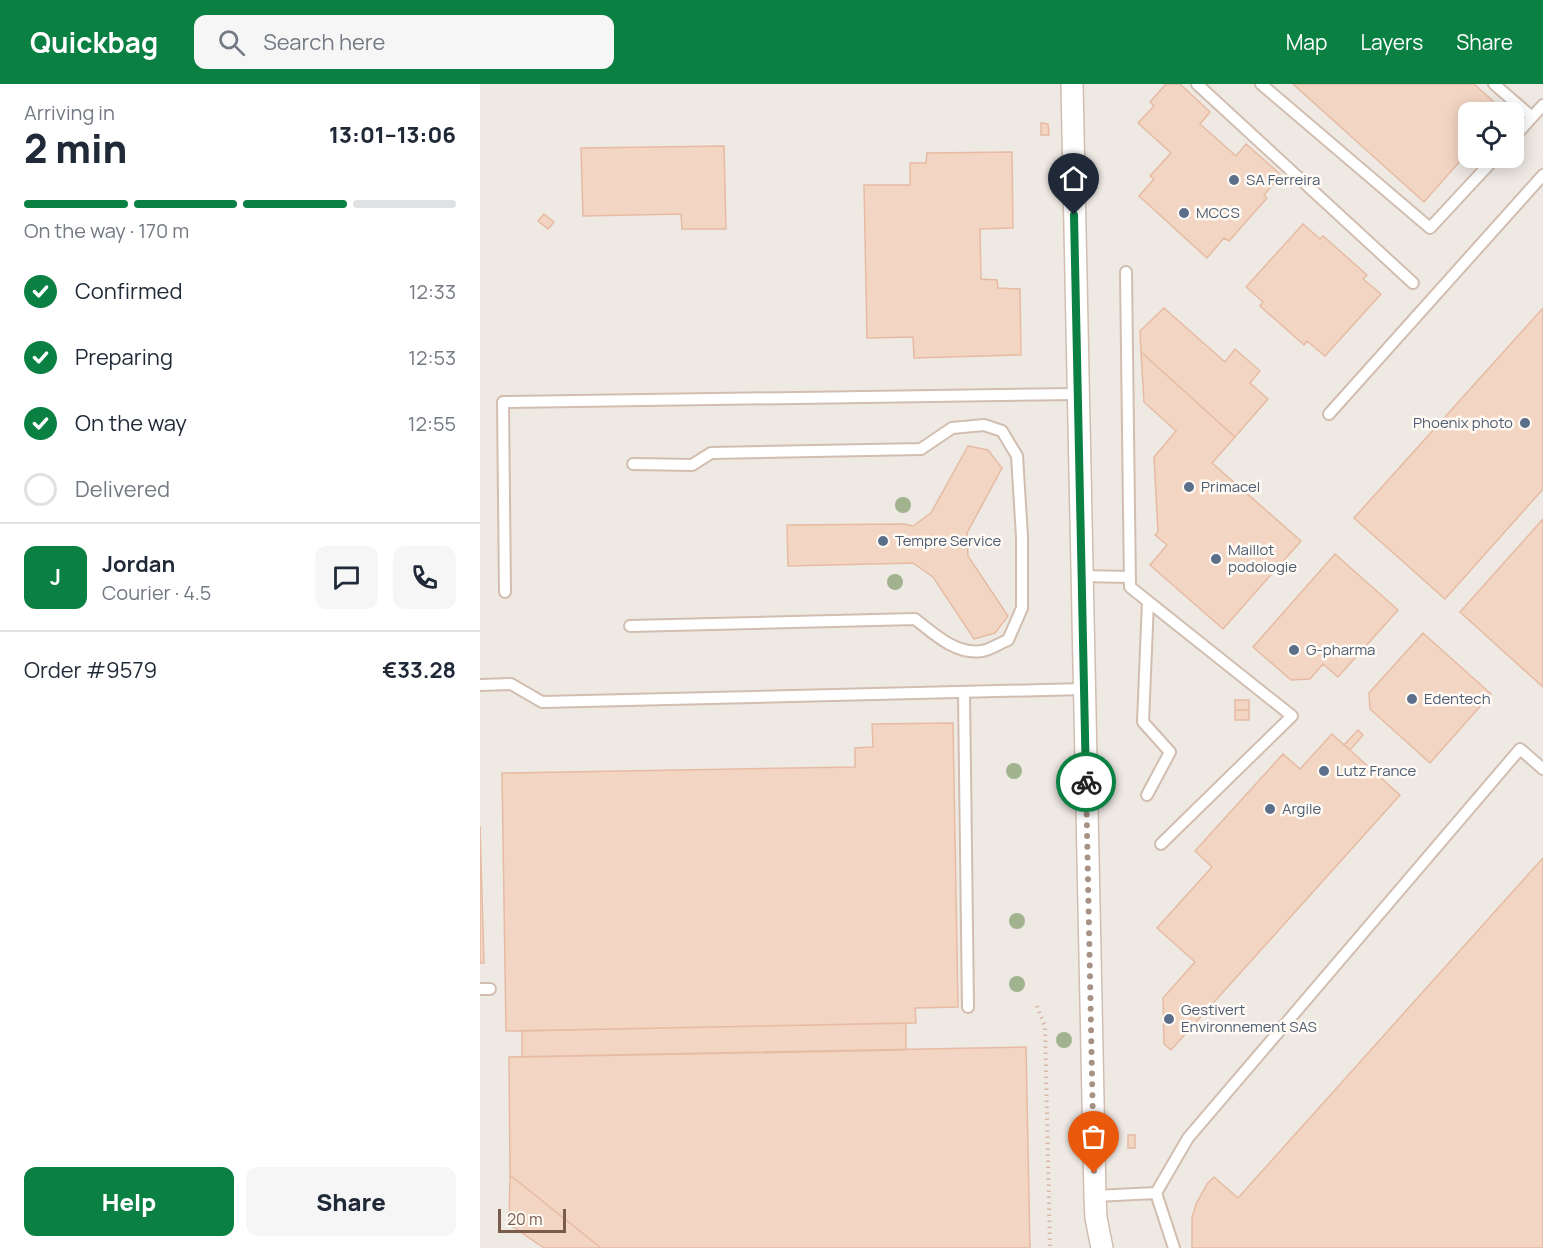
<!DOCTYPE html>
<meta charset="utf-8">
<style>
:root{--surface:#fff;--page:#f6f6f7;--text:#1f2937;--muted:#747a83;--line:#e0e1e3;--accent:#0b8043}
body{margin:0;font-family:Manrope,sans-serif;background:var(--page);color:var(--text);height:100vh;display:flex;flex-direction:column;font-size:22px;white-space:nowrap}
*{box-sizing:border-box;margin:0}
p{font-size:20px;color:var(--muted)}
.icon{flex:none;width:33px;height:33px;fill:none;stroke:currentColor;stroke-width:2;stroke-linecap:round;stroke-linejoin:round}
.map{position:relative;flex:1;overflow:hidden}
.sheet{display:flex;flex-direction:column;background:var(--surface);width:480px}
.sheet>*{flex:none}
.controls{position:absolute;left:978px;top:18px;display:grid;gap:12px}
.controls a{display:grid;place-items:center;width:66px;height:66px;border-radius:12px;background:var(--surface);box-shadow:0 3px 15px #0003;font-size:30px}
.scale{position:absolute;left:18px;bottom:15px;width:68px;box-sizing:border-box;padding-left:6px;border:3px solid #7a5c4d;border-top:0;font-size:16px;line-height:21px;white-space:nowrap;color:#7a5c4d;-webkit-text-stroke:4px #fffaf3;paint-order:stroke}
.pin{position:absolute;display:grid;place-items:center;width:51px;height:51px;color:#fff;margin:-62px -26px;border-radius:50% 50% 50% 0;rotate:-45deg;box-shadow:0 0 6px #0007}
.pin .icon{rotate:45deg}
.courier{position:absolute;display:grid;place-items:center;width:60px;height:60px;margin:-30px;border:4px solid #0b8043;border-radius:50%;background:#fff;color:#222;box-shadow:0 2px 8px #0007}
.headline em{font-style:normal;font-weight:800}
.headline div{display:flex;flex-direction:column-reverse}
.headline{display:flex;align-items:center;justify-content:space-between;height:102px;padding:0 24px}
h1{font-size:39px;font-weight:800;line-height:45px}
.bar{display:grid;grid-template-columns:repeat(4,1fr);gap:9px 6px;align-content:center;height:72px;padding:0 24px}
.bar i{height:8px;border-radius:4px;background:var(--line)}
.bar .selected{background:var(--accent)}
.bar p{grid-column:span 4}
.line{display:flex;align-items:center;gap:15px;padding:0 24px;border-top:2px solid var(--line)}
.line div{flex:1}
.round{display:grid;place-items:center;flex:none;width:63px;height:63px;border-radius:12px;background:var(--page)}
ol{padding:0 24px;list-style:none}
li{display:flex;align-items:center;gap:18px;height:66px}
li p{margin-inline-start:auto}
li .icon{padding:6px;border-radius:50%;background:var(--accent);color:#fff;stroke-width:4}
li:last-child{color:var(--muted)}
li i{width:33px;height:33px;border:3px solid var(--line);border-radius:50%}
.action{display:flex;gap:12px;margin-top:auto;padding:12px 24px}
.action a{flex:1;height:69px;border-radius:12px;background:var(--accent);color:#fff;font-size:24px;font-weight:800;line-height:69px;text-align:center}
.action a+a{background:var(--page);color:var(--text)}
header{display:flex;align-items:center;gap:36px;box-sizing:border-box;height:84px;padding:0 30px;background:var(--accent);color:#fff}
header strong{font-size:28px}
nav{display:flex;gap:33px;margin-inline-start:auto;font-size:21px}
.search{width:420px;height:54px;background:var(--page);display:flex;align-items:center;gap:15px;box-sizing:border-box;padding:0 21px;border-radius:12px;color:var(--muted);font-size:22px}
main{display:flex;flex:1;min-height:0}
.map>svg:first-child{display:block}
.industrial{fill:#efe9e4;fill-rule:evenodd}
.building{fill:#f3d5c3;stroke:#e6bba3;stroke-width:1.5}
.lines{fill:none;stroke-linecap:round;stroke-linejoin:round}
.lane-casing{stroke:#d1beb0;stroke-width:14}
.street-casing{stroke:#d1beb0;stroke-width:24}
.path{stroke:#d9b8a5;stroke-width:4;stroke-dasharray:1.5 4.5;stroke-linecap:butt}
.lane{stroke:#fff;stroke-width:10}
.street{stroke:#fff;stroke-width:21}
.tree{fill:#a0b28e}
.done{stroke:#a89285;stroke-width:6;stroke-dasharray:0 10.8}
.route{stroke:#0b8043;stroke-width:8}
.service-dot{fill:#5c6f8a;stroke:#fffaf3;stroke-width:2}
.labels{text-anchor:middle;stroke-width:5;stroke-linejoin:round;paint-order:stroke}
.service-label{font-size:15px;fill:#4e5e75;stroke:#fffaf3;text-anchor:start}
</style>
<header>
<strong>Quickbag</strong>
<div class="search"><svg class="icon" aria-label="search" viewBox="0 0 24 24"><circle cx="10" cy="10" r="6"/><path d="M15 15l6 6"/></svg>Search here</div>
<nav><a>Map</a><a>Layers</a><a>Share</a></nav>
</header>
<main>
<section class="sheet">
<div class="headline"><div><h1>2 min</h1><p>Arriving in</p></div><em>13:01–13:06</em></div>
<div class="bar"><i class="selected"></i><i class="selected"></i><i class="selected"></i><i></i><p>On the way · 170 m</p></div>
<ol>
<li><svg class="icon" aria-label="check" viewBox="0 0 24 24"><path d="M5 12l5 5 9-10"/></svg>Confirmed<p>12:33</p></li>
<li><svg class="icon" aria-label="check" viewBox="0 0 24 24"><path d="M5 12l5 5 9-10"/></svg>Preparing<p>12:53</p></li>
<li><svg class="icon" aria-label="check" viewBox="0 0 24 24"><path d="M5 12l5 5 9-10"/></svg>On the way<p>12:55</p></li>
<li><i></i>Delivered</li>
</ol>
<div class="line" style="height:108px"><b class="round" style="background:var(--accent);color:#fff">J</b><div><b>Jordan</b><p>Courier · 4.5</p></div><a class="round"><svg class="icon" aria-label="chat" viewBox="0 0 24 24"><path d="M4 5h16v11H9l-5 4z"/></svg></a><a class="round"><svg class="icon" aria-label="phone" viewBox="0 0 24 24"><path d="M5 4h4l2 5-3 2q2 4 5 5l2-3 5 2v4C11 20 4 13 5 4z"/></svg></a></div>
<div class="line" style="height:78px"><div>Order #9579</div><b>€33.28</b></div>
<div class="action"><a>Help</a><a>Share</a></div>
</section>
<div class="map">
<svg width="1063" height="1164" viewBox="0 0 1063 1164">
<rect width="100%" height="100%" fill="#fdf6ec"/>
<path class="industrial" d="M 0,0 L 1063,0 L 1063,1164 L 0,1164 ZM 988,28 L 1034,28 L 1034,74 L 988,74 Z"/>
<path class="building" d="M 686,0 L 700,0 L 730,28 L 720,40 L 756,72 L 766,60 L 801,91 L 784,111 L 787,114 L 749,157 L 744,154 L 727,174 L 659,112 L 674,95 L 670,92 L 691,69 L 658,39 L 674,22 L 670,18 Z
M 813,0 L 994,0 L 1025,28 L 988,28 L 988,68 L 944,118 Z
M 561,39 L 568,40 L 569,51 L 561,51 Z
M 244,62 L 246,145 L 202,145 L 201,130 L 103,132 L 101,64 Z
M 532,68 L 533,144 L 500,145 L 501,195 L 517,196 L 518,204 L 540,205 L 541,271 L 434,274 L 433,253 L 387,254 L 384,101 L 430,101 L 430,79 L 446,79 L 447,69 Z
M 64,130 L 74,138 L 68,145 L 58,137 Z
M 823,140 L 840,155 L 843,152 L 887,191 L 883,195 L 901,210 L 845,272 L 827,257 L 824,261 L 780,222 L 783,218 L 766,203 Z
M 684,224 L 745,278 L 755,265 L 780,287 L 770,299 L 788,315 L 755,353 L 661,268 L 660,247 Z
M 1063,224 L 1063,405 L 965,515 L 874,434 Z
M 661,268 L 755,353 L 732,379 L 821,457 L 743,545 L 670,481 L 687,461 L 675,451 L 678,448 L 674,373 L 696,347 L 664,318 Z
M 488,362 L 508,366 L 522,384 L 487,449 L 488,472 L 528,532 L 515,549 L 494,555 L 453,493 L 433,479 L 308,482 L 307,441 L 424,440 L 433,442 L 451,429 Z
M 1063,435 L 1063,603 L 980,528 Z
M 855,470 L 918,526 L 858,593 L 843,580 L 830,595 L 811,596 L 773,563 Z
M 943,549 L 1011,610 L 950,679 L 890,625 L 889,609 Z
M 755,616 L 769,616 L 769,626 L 755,626 Z
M 755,626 L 769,626 L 769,636 L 755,636 Z
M 473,639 L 478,923 L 435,924 L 436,939 L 26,947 L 22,689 L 375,683 L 375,664 L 393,663 L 392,640 Z
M 878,646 L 883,651 L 870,666 L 864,661 Z
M 852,650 L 920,711 L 691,966 L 684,960 L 683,914 L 715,878 L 677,844 L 732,783 L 715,767 L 803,670 L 820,685 Z
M 0,742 L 4,879 L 0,879 Z
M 1063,774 L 1063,1164 L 712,1164 L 712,1134 L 716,1120 L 727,1100 L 734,1093 L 758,1114 Z
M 426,939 L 426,966 L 42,973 L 42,947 Z
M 546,963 L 550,1164 L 121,1164 L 30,1091 L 29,973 Z
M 648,1051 L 655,1051 L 655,1064 L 648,1064 Z
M 30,1091 L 121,1164 L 64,1164 L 29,1140 Z"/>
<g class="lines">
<g class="lane-casing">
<path id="lane" d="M 717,0 L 933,199
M 781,0 L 950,144 L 1015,74
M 1014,0 L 1052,33
M 1034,53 L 1063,21
M 646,188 L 650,503 L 812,632 L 681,760
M 849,330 L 1063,91
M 602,492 L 650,493
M 25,508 L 23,318 L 598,310
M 150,542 L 435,535 C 454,550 476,571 502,567 C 510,566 520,559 528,556 L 542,524 L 542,453 L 537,372 L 522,347 L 504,341 L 472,344 L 441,365 L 231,369 L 212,381 L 153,380
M 0,601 L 31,600 L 62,618 L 604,605
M 484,608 L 488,923
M 667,711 L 690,668 L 663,638 L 668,517
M 0,905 L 10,905
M 615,1112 L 676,1109
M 694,1164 L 676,1109 L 708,1054 L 1040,665 L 1063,685"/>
</g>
<g class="street-casing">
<path id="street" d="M 592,0 L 615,1112 L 616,1134 L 622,1164"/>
</g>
<path class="path" d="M 557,922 L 565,943 L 570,1164"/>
<use href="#lane" class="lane"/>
<use href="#street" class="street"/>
</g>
<g class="tree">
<circle cx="423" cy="421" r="8"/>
<circle cx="415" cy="498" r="8"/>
<circle cx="534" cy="687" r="8"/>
<circle cx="537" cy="837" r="8"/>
<circle cx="537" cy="900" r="8"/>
<circle cx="584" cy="956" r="8"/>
</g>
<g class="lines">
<path class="done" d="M 606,698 L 614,1089"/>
<path class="route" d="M 594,131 L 606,698"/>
</g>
<g class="service-dot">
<circle cx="754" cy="96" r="6"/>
<circle cx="704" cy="129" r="6"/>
<circle cx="1045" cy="339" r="6"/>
<circle cx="709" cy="403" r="6"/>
<circle cx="403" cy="457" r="6"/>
<circle cx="736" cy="475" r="6"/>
<circle cx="814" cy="566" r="6"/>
<circle cx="932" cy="615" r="6"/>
<circle cx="844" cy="687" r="6"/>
<circle cx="790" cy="725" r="6"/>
<circle cx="689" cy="935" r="6"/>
</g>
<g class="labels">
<g class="service-label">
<text x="766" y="101">SA Ferreira</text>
<text x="716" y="134">MCCS</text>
<text x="1033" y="344" text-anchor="end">Phoenix photo</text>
<text x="721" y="408">Primacel</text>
<text x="415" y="462">Tempre Service</text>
<text x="748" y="471">Maillot<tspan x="748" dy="17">podologie</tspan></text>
<text x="826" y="571">G-pharma</text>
<text x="944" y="620">Edentech</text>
<text x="856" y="692">Lutz France</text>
<text x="802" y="730">Argile</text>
<text x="701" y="931">Gestivert<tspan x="701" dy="17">Environnement SAS</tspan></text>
</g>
</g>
</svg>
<div class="controls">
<a><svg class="icon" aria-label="locate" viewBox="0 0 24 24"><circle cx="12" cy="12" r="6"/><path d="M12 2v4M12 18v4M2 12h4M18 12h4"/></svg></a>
</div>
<div class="scale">20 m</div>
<div class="pin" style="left:614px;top:1089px;background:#ea580c"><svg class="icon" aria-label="bag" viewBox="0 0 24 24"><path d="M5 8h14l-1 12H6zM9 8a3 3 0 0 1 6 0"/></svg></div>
<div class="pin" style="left:594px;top:131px;background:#1f2937"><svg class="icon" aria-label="home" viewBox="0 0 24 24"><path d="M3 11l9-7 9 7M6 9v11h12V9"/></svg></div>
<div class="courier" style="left:606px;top:698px"><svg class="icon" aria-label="bike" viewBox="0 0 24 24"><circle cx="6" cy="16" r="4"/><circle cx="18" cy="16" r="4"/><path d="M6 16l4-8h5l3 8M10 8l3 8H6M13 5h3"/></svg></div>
</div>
</main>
